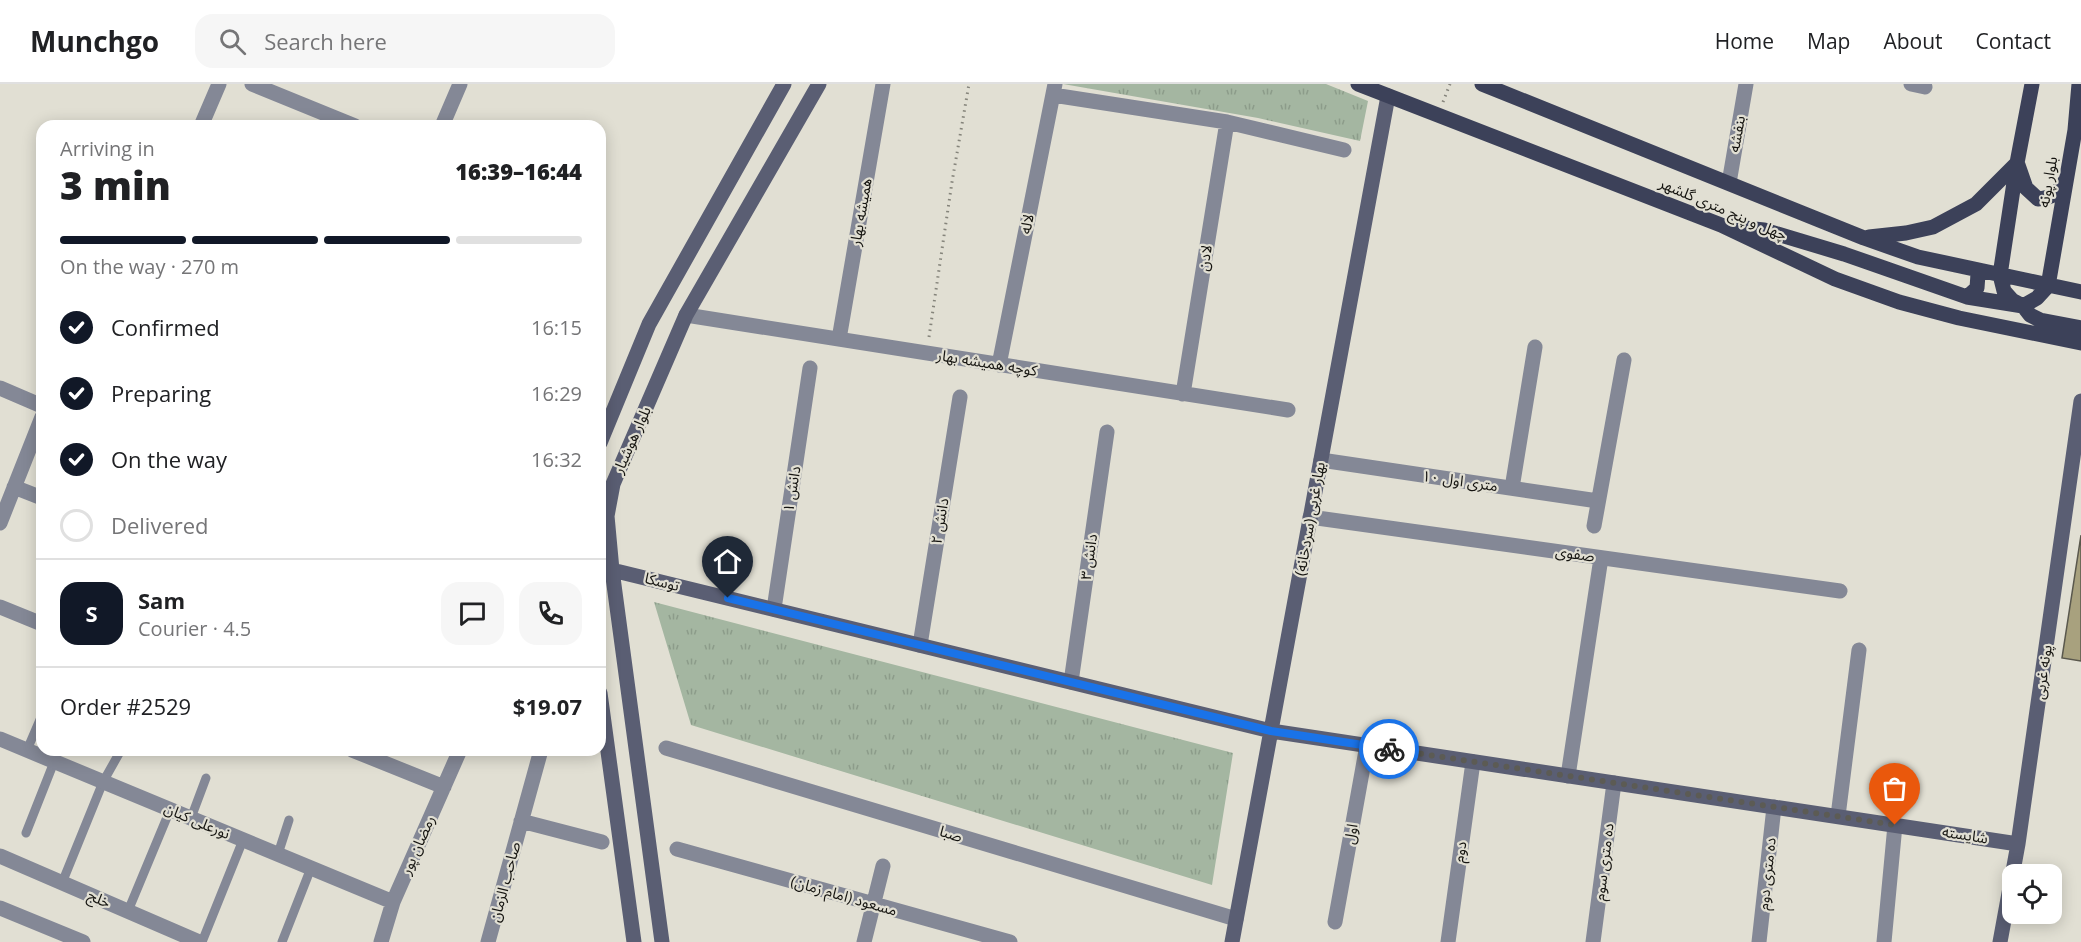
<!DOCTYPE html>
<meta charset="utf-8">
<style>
:root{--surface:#fff;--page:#f6f6f6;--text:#202124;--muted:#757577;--line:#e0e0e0;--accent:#111827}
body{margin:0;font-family:"Open Sans","Noto Sans Arabic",sans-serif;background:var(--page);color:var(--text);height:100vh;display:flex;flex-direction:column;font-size:22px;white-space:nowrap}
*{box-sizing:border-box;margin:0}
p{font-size:20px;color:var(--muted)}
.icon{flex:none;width:33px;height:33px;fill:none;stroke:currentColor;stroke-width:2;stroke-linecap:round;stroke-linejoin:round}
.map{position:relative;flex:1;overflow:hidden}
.panel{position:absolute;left:36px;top:36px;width:570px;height:636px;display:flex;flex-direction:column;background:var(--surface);border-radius:18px;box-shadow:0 3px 15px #0003}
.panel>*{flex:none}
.tools{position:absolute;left:2002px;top:780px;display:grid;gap:12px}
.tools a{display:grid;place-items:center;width:60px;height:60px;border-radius:12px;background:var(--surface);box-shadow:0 3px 15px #0003;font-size:30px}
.pin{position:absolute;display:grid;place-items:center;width:51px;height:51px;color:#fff;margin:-62px -26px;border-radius:50% 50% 50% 0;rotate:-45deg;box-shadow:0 0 6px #0007}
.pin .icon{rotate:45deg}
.courier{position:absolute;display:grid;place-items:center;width:60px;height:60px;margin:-30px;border:4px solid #1a73e8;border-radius:50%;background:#fff;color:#222;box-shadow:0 2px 8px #0007}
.head em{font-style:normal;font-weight:800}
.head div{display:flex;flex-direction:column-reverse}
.head{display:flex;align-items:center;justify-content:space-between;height:102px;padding:0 24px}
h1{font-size:39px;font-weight:800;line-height:45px}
.bar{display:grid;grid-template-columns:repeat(4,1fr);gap:9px 6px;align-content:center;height:72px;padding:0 24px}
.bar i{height:8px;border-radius:4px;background:var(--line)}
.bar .selected{background:var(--accent)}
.bar p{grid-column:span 4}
.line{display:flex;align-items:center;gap:15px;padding:0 24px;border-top:2px solid var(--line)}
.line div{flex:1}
.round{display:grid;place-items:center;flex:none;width:63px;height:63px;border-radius:18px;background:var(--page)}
ol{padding:0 24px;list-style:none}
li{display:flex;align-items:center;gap:18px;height:66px}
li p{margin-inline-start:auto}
li .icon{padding:6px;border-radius:50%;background:var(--accent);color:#fff;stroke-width:4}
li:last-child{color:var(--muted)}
li i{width:33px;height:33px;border:3px solid var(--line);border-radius:50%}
header{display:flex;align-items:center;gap:36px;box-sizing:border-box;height:84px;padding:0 30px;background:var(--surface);border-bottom:2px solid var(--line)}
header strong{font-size:28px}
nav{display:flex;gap:33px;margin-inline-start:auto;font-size:21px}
.search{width:420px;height:54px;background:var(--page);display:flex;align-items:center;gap:15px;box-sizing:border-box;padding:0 21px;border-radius:18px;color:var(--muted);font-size:22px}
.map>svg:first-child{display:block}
.grass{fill:url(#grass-tufts)}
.building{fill:#a8a17e;stroke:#5a584d;stroke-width:1.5}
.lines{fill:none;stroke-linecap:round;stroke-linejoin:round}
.path{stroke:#85847b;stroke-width:3;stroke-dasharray:1.5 4.5;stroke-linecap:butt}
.lane{stroke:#848896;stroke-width:9}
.street{stroke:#848896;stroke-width:15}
.secondary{stroke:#5a5e73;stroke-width:15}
.primary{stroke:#3c4159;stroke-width:15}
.done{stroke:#5c5b54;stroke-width:6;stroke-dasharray:0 10.8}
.route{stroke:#1a73e8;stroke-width:8}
.labels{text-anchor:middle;stroke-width:4.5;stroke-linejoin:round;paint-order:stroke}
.street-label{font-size:15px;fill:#151410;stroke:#e1dfd3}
</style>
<header>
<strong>Munchgo</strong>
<div class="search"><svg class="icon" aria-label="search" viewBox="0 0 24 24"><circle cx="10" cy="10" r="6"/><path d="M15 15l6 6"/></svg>Search here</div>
<nav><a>Home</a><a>Map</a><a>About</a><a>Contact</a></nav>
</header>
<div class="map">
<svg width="2081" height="858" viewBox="0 0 2081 858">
<defs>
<pattern id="grass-tufts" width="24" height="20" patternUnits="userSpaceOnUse" patternTransform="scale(1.5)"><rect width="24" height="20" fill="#a4b6a1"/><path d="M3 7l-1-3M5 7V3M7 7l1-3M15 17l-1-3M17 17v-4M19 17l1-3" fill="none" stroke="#8c9c8a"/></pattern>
</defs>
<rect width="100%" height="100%" fill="#e1dfd3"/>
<path class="grass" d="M 1063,0 L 1326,0 L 1368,17 L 1360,57 L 1258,34 Z
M 654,518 L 1233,669 L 1212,801 L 691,641 Z"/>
<path class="building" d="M 2081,451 L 2081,577 L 2062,574 Z"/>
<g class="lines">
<path class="path" d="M 1443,18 L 1450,0
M 929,253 L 952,98 L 969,0"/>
<path class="lane" d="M 27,666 L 42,631
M 191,734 L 206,694
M 26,749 L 54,678
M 278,770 L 289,736
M 62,799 L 103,698 L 121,666
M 128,827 L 170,726
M 202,858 L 243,756
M 282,858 L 311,784"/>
<path class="street" d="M 252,0 L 355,42
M 1911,0 L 1925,3
M 1053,11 L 1227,38 L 1344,66
M 201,42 L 219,0
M 442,42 L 460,0
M 1729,99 L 1746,0
M 686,231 L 1288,326
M 839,255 L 883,0
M 999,281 L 1055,0
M 0,304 L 42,322
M 1183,310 L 1227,38
M 1321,376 L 1598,417
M 14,403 L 42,414
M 1512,404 L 1535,263
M 1310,433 L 1840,507
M 0,439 L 42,333
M 1594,442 L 1624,276
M 0,523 L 42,540
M 774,525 L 810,284
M 920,561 L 960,313
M 1071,598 L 1107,348
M 0,655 L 393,818
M 666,664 L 1236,835
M 352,666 L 444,703
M 1568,692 L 1601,474
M 1838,732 L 1859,566
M 521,737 L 602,758
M 677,765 L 1010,858
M 0,772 L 199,858
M 0,824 L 83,858
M 1335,838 L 1367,661
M 381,858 L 393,818 L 460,666
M 488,858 L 541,666
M 864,858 L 883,782
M 1448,858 L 1473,678
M 1593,858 L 1614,699
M 1759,858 L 1774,723
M 1884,858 L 1895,741"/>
<path class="secondary" d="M 600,359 L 649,240 L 784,0
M 612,486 L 1271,647 L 2018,760
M 600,609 L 634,858
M 662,858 L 612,486 L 607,432 L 613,400 L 686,231 L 819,0
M 1232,858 L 1388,12
M 2000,858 L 2018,760 L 2081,317"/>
<path class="primary" d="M 1358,0 L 1721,141 L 1835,195 L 1899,218 L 1959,234 L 2081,259
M 1482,0 L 1864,154 L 1918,173 L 2081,208
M 2017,79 L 2000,191 L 2004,207 L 2012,216 L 2023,222 L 2030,231 L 2040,236 L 2081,244
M 2018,81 L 2026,104 L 2038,115 C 2052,114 2058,109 2065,97
M 1735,143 L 1764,146 L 1844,170 L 1967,213 L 2023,222 L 2037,214 L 2048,202
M 1869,153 L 1906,149 L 1933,143 L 1976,120 L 2017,79 L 2032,0
M 2048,202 L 2075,46 L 2079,0
M 1967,213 L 1977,204 L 1978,190 L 1974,185"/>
</g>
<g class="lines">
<path class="done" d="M 1389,665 L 1895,741"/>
<path class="route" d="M 728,514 L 1271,647 L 1389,665"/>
</g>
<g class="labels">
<g class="street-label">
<text transform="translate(1737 50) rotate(-80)" y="5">بنفشه</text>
<text transform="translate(2048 98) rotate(-80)" y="5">بلوار پونه</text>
<text transform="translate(1723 125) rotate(23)" y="5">چهل و پنج متری گلشهر</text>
<text transform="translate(861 128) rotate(-80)" y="5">همیشه بهار</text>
<text transform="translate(1027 140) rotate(-79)" y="5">لاله</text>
<text transform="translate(1205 174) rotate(-81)" y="5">لادن</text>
<text transform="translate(987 279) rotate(9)" y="5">کوچه همیشه بهار</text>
<text transform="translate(632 356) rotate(-66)" y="5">بلوار هوشیار</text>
<text transform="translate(1460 397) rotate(8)" y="5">۱۰ متری اول</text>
<text transform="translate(792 405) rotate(-81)" y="5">دانش ۱</text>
<text transform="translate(1310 435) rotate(-80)" y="5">بهار غربی (سردخانه)</text>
<text transform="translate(940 437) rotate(-81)" y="5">دانش ۲</text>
<text transform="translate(1575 470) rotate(8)" y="5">صفوی</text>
<text transform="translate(1089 473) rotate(-82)" y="5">دانش ۳</text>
<text transform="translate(662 498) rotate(14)" y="5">توسکا</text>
<text transform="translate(2043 588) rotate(-82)" y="5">پونه غربی</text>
<text transform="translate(197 737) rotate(23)" y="5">نورعلی کیان</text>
<text transform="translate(951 750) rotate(17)" y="5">صبا</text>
<text transform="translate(1351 750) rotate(-80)" y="5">اول</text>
<text transform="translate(1965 751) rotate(9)" y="5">شایسته</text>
<text transform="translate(418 761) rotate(-66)" y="5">رمضان پور</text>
<text transform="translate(1460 768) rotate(-82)" y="5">دوم</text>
<text transform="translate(1604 778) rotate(-83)" y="5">ده متری سوم</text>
<text transform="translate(1767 790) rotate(-84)" y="5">ده متری دوم</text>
<text transform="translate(505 798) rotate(-75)" y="5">صاحب الزمان</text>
<text transform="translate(844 812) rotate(16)" y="5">مسعود (امام زمان)</text>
<text transform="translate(99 815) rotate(23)" y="5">خلج</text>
</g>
</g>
</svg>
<div class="tools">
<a><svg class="icon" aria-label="locate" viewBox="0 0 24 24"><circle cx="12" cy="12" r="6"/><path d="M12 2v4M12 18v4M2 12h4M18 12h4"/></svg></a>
</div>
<div class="pin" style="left:1895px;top:741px;background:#ea580c"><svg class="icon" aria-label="bag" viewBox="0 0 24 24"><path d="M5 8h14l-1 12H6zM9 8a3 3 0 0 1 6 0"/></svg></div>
<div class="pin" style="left:728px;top:514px;background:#1f2937"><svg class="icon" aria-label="home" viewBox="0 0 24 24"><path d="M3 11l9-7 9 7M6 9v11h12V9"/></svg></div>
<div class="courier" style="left:1389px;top:665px"><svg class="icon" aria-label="bike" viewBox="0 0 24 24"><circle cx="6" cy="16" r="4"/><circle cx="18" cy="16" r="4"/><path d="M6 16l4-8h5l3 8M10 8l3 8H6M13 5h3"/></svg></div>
<section class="panel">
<div class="head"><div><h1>3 min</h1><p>Arriving in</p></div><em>16:39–16:44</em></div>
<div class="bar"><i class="selected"></i><i class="selected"></i><i class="selected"></i><i></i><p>On the way · 270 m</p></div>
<ol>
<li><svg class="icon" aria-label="check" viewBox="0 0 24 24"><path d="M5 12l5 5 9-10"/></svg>Confirmed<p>16:15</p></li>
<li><svg class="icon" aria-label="check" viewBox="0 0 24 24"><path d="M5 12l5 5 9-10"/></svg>Preparing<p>16:29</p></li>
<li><svg class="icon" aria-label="check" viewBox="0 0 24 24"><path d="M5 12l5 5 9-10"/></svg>On the way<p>16:32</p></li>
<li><i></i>Delivered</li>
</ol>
<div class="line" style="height:108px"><b class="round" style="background:var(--accent);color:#fff">S</b><div><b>Sam</b><p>Courier · 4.5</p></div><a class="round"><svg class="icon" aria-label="chat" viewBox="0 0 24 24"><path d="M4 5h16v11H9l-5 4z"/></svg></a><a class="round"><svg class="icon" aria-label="phone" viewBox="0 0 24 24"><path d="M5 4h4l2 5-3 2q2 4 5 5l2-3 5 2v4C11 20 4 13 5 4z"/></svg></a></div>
<div class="line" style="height:78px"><div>Order #2529</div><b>$19.07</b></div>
</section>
</div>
